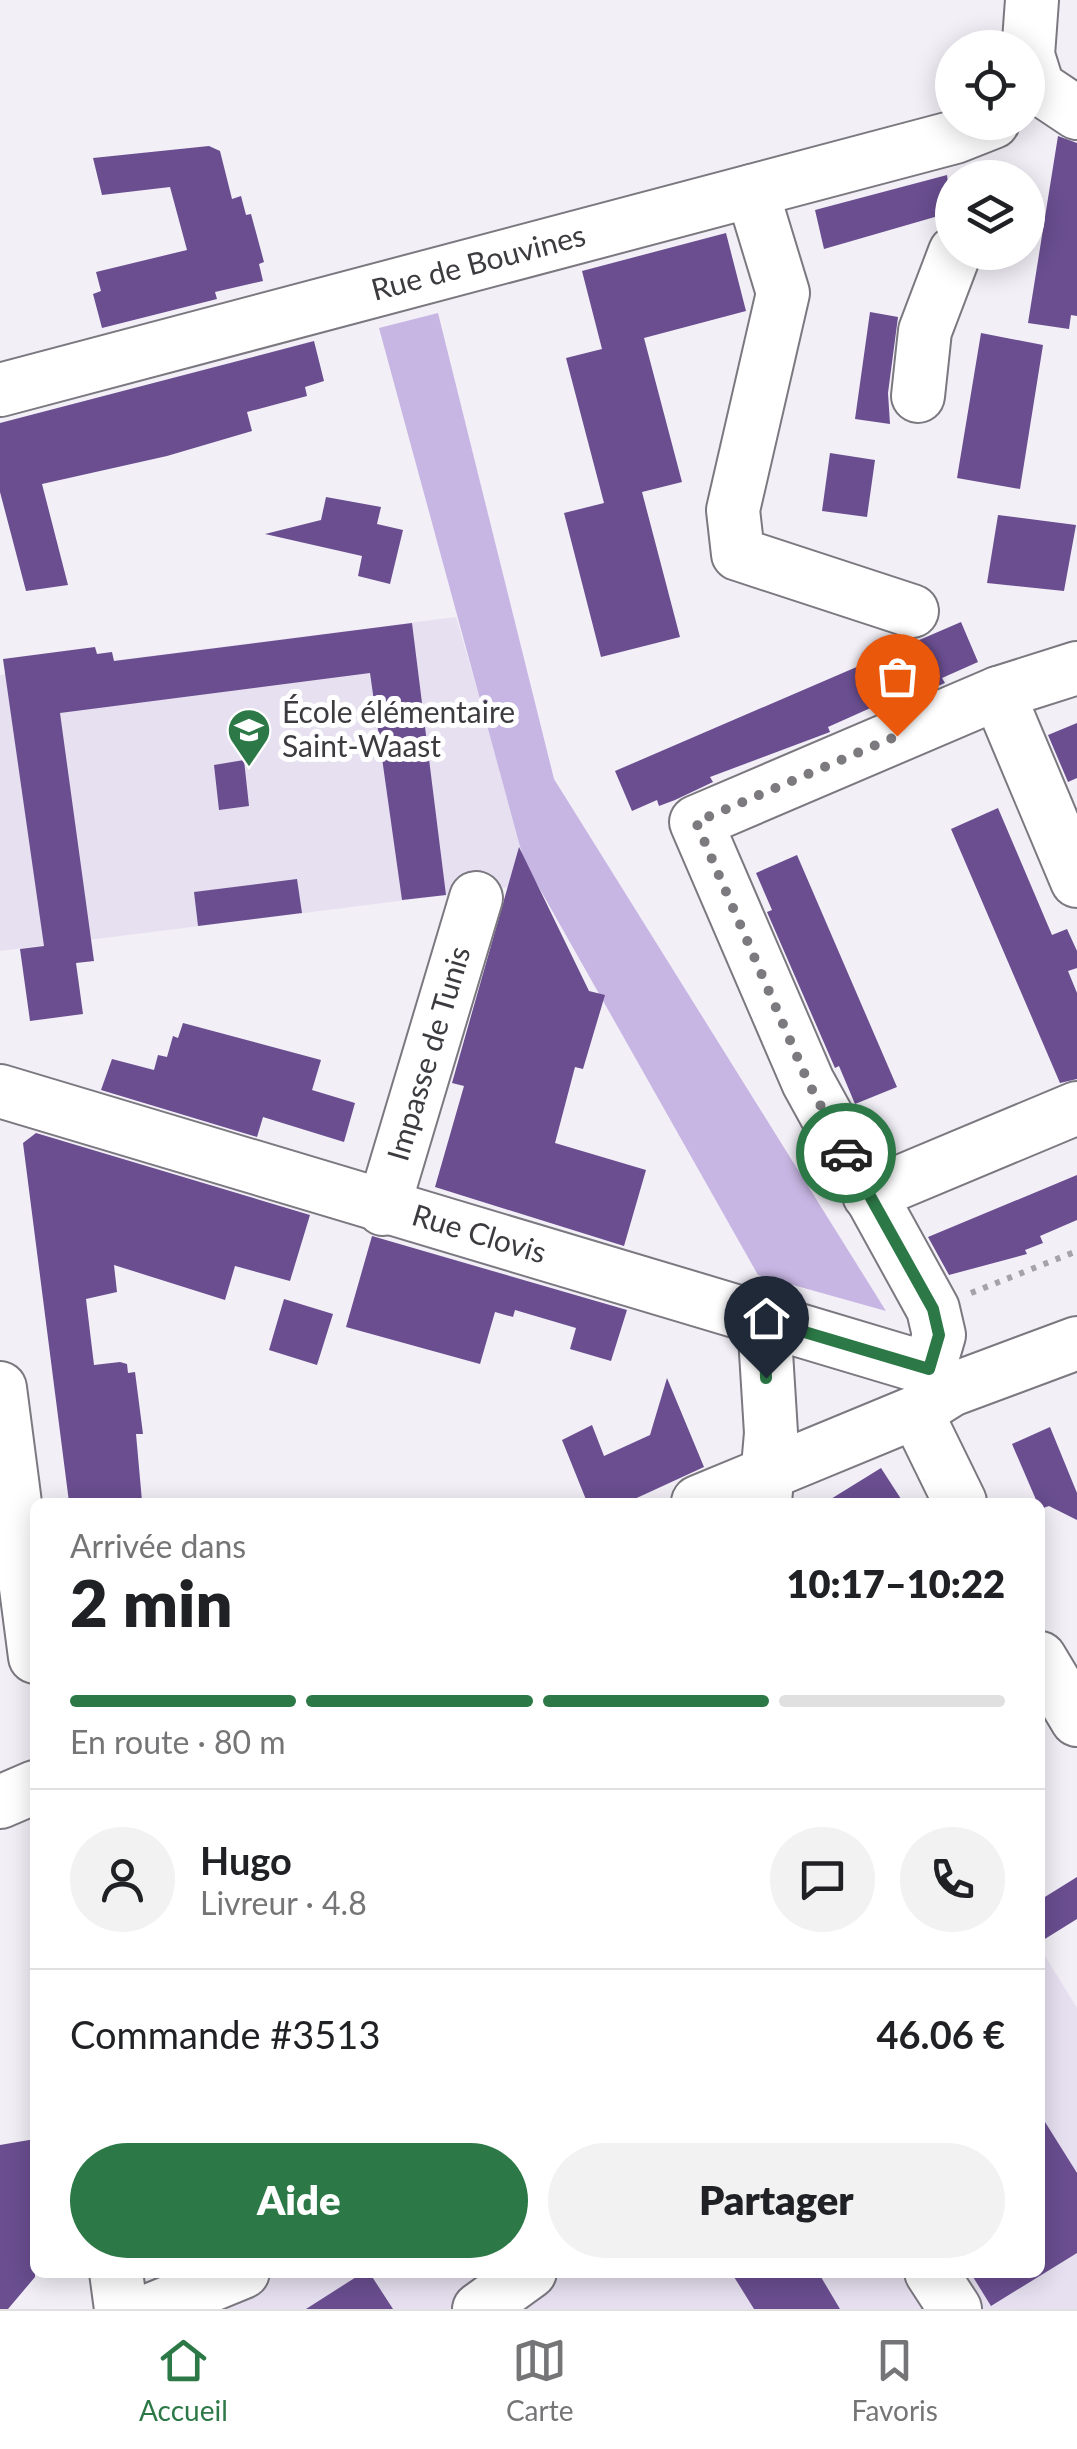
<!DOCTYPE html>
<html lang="fr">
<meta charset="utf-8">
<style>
:root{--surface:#fff;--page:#f2f2f2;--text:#202124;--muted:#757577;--line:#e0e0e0;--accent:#2c7846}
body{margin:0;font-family:Lato,sans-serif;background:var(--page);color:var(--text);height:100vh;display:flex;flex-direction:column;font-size:38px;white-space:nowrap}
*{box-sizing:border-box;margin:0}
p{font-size:32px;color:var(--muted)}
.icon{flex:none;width:55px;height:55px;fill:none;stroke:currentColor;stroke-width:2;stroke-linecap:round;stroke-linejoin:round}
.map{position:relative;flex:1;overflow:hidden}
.side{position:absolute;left:30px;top:1498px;width:1015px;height:780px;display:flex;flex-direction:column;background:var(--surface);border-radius:15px;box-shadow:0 5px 25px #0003}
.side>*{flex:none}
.fabs{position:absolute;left:935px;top:30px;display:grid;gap:20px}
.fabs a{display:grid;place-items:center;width:110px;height:110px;border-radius:50%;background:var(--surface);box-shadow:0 5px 25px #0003;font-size:50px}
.pin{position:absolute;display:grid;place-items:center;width:85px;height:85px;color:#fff;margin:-102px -42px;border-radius:50% 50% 50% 0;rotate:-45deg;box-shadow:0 0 10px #0007}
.pin .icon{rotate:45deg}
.courier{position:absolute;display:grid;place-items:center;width:100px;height:100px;margin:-50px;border:8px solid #2c7846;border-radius:50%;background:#fff;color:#222;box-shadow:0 2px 12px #0007}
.overview em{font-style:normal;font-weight:800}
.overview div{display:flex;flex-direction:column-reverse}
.overview{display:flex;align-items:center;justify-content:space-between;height:170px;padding:0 40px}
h1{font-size:65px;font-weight:800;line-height:75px}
.bar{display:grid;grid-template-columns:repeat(4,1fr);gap:15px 10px;align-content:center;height:120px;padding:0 40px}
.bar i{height:12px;border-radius:8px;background:var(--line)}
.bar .on{background:var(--accent)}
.bar p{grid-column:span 4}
.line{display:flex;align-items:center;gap:25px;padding:0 40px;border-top:2px solid var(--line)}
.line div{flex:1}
.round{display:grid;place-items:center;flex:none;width:105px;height:105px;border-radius:52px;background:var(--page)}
.primary-button{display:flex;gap:20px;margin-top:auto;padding:20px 40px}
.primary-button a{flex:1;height:115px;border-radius:60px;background:var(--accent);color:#fff;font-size:40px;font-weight:800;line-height:115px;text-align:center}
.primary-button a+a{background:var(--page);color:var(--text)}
.tabs{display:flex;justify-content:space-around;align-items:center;height:140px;border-top:2px solid var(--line);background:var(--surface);font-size:28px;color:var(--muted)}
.tabs a{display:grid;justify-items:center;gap:5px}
.tabs .on{color:var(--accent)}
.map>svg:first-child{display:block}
.built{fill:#e6e0f0}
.green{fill:#c7b6e3}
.building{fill:#6a4e90}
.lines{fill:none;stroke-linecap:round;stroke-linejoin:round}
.minor-casing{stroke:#7b7880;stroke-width:56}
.path{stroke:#a5a3a9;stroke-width:6;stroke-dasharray:5 8;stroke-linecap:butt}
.minor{stroke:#fff;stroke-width:52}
.done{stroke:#7c7a7f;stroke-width:10;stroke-dasharray:0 18}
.route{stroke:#2c7846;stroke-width:12}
.labels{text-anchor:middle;stroke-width:10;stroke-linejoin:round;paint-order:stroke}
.street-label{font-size:30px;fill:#3d3b3f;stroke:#fff}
.poi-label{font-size:30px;fill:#3d3b3f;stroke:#fff;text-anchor:start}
</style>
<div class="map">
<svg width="1077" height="2309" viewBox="0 0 1077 2309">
<rect width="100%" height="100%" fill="#f2eff7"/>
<path class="built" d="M 456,617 L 534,884 L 0,951 L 0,675 Z
M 1040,1948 L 1077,2008 L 1077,2309 L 104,2309 L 258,2272 L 1040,2272 Z"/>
<path class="green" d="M 438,313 L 554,779 L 886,1311 L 758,1275 L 524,861 L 379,328 Z"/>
<path class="building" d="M 1058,136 L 1077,143 L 1077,316 L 1071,315 L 1069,329 L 1028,323 Z
M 209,146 L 220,151 L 232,199 L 241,196 L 246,215 L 251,214 L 264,262 L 259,264 L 263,281 L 215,292 L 217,299 L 102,328 L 93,294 L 101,291 L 96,272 L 187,250 L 170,187 L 102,195 L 93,158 Z
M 947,175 L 952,212 L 824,249 L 815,210 Z
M 726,233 L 746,311 L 644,338 L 682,482 L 642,492 L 680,637 L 601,657 L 564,513 L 604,503 L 566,358 L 602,349 L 582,271 Z
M 870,312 L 898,317 L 888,393 L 890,424 L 855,419 Z
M 981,333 L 1043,345 L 1020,489 L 957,478 Z
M 314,341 L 324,381 L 305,387 L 307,396 L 247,412 L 252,431 L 167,456 L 42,484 L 68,585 L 26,591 L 0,492 L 0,423 Z
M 830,453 L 875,460 L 867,517 L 822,511 Z
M 326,497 L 381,507 L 377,524 L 403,530 L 390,584 L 358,576 L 362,556 L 265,534 L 321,520 Z
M 998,515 L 1076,525 L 1064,591 L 987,583 Z
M 961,622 L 978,662 L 942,678 L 945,683 L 887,708 L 884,702 L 828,727 L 830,732 L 710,777 L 713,782 L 675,800 L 659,806 L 657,800 L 632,811 L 615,771 Z
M 412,623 L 446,895 L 402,900 L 370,673 L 60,713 L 94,961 L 76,963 L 83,1014 L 30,1021 L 20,949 L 44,946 L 3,659 L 95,647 L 97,654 L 112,652 L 114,661 Z
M 1077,723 L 1077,778 L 1068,782 L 1048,735 Z
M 244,760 L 249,806 L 219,810 L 214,765 Z
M 998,808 L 1052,935 L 1067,929 L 1077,951 L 1077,968 L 1068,971 L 1077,993 L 1077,1079 L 1060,1083 L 951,829 Z
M 519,847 L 589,991 L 605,995 L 583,1069 L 575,1067 L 555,1143 L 646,1170 L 624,1246 L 435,1187 L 464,1086 L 452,1083 Z
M 797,855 L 897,1087 L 855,1104 L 839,1066 L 835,1068 L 767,912 L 772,910 L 756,873 Z
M 297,879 L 302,913 L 198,926 L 194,892 Z
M 183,1023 L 321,1060 L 312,1090 L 355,1103 L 344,1142 L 263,1117 L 257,1137 L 101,1090 L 112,1059 L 154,1070 L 158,1055 L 167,1057 L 173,1036 L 178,1038 Z
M 36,1133 L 310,1215 L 290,1281 L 235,1266 L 225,1300 L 114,1265 L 117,1292 L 86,1299 L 94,1365 L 120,1362 L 127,1364 L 128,1373 L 135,1372 L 143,1434 L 136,1434 L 142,1501 L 69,1502 L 23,1143 Z
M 1077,1175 L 1077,1220 L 1040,1236 L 1043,1243 L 1025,1250 L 1027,1254 L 949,1275 L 928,1237 Z
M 372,1236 L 627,1310 L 611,1361 L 570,1349 L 576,1328 L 515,1310 L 513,1317 L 495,1312 L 480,1364 L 346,1327 Z
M 284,1299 L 333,1314 L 317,1365 L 269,1350 Z
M 667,1378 L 704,1467 L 628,1502 L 587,1502 L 562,1440 L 592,1425 L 604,1456 L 650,1435 Z
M 1050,1427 L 1077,1493 L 1077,1520 L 1049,1506 L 1040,1509 L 1012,1444 Z
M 881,1468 L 903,1502 L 826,1502 Z
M 1077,1877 L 1077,1919 L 1040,1942 L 1040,1900 Z
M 1040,2114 L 1077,2173 L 1077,2253 L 991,2306 L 970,2272 L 1040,2272 Z
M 35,2139 L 35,2277 L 8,2309 L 0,2309 L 0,2145 Z
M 364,2272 L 369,2272 L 393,2309 L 306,2309 Z
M 731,2272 L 818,2272 L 840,2309 L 754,2309 Z"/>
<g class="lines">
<g class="minor-casing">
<g id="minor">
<path d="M 1032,0 L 1028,55 L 1038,87"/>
<path d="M 1038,87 L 1077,113"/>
<path d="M 752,191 L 783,293 L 733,510 L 738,554 L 912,611"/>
<path id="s1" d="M 0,390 L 955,137 L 993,122"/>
<path d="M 918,396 L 925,331 L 955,252"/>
<path d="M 998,693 L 1077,881"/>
<path id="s2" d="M 0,1091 L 929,1369 L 951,1390"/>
<path d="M 869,1195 L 1077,1108"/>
<path id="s3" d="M 383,1209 L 476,898"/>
<path d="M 764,1320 L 771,1433 L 765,1502"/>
<path d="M 929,1369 L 939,1335 L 933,1309 L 808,1082 L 696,822 L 998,693 L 1077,668"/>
<path d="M 0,1388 L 35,1657"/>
<path d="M 916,1412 L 960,1502"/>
<path d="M 698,1502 L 916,1412 L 951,1390 L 1077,1343"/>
<path d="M 1040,1658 L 1077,1720"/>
<path d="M 0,1802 L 35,1787"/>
<path d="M 116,2272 L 121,2309"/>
<path d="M 931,2272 L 955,2309"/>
<path d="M 153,2309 L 243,2272"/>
<path d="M 479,2309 L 530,2272"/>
</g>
</g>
<path class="path" d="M 971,1293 L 1077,1251"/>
<use href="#minor" class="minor"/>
</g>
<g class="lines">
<path class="done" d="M 846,1153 L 808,1082 L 696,822 L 897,736"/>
<path class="route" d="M 766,1378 L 764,1320 L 929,1369 L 939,1335 L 933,1309 L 846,1153"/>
</g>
<defs>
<g id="school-pin" transform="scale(2.25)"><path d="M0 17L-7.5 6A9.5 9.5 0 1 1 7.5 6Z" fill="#2c7846" stroke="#fff"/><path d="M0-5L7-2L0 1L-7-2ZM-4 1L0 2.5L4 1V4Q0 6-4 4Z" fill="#fff"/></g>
</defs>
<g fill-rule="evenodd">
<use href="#school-pin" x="249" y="730"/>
</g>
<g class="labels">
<g class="street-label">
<text dy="10" stroke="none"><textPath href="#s1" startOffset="495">Rue de Bouvines</textPath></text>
<text dy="10" stroke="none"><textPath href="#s3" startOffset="162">Impasse de Tunis</textPath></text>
<text dy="10" stroke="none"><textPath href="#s2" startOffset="500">Rue Clovis</textPath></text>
</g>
<g class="poi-label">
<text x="282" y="723">École élémentaire<tspan x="282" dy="34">Saint-Waast</tspan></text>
</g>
</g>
</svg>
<div class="fabs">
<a><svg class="icon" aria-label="locate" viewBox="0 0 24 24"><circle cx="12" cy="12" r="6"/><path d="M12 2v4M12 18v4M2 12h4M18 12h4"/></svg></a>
<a><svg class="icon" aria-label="layers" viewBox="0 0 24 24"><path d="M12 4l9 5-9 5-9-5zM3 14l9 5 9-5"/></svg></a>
</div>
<div class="pin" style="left:897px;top:736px;background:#ea580c"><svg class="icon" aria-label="bag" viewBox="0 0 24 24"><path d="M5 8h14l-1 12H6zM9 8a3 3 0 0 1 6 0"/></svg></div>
<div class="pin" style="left:766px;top:1378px;background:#1f2937"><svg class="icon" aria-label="home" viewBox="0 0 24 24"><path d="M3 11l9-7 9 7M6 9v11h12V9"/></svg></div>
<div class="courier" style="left:846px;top:1153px"><svg class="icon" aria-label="car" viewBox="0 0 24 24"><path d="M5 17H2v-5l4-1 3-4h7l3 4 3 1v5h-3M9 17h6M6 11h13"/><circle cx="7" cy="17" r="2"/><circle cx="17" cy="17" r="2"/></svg></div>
<section class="side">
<div class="overview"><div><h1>2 min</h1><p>Arrivée dans</p></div><em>10:17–10:22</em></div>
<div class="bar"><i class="on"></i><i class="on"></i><i class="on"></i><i></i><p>En route · 80 m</p></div>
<div class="line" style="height:180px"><a class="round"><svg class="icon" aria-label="person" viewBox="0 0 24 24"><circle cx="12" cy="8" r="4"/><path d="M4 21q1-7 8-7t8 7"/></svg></a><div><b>Hugo</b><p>Livreur · 4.8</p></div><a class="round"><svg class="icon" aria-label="chat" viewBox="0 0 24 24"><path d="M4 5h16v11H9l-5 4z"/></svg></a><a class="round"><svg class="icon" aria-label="phone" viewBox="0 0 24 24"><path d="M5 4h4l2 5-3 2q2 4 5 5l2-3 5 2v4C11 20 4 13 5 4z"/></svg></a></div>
<div class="line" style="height:130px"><div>Commande #3513</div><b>46.06 €</b></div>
<div class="primary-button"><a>Aide</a><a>Partager</a></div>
</section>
</div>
<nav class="tabs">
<a class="on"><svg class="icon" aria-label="home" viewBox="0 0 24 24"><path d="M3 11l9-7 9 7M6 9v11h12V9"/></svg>Accueil</a>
<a><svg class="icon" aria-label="map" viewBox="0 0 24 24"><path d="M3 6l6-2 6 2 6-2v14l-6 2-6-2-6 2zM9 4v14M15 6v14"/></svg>Carte</a>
<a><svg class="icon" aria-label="saved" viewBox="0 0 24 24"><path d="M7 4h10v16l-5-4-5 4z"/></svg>Favoris</a>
</nav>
